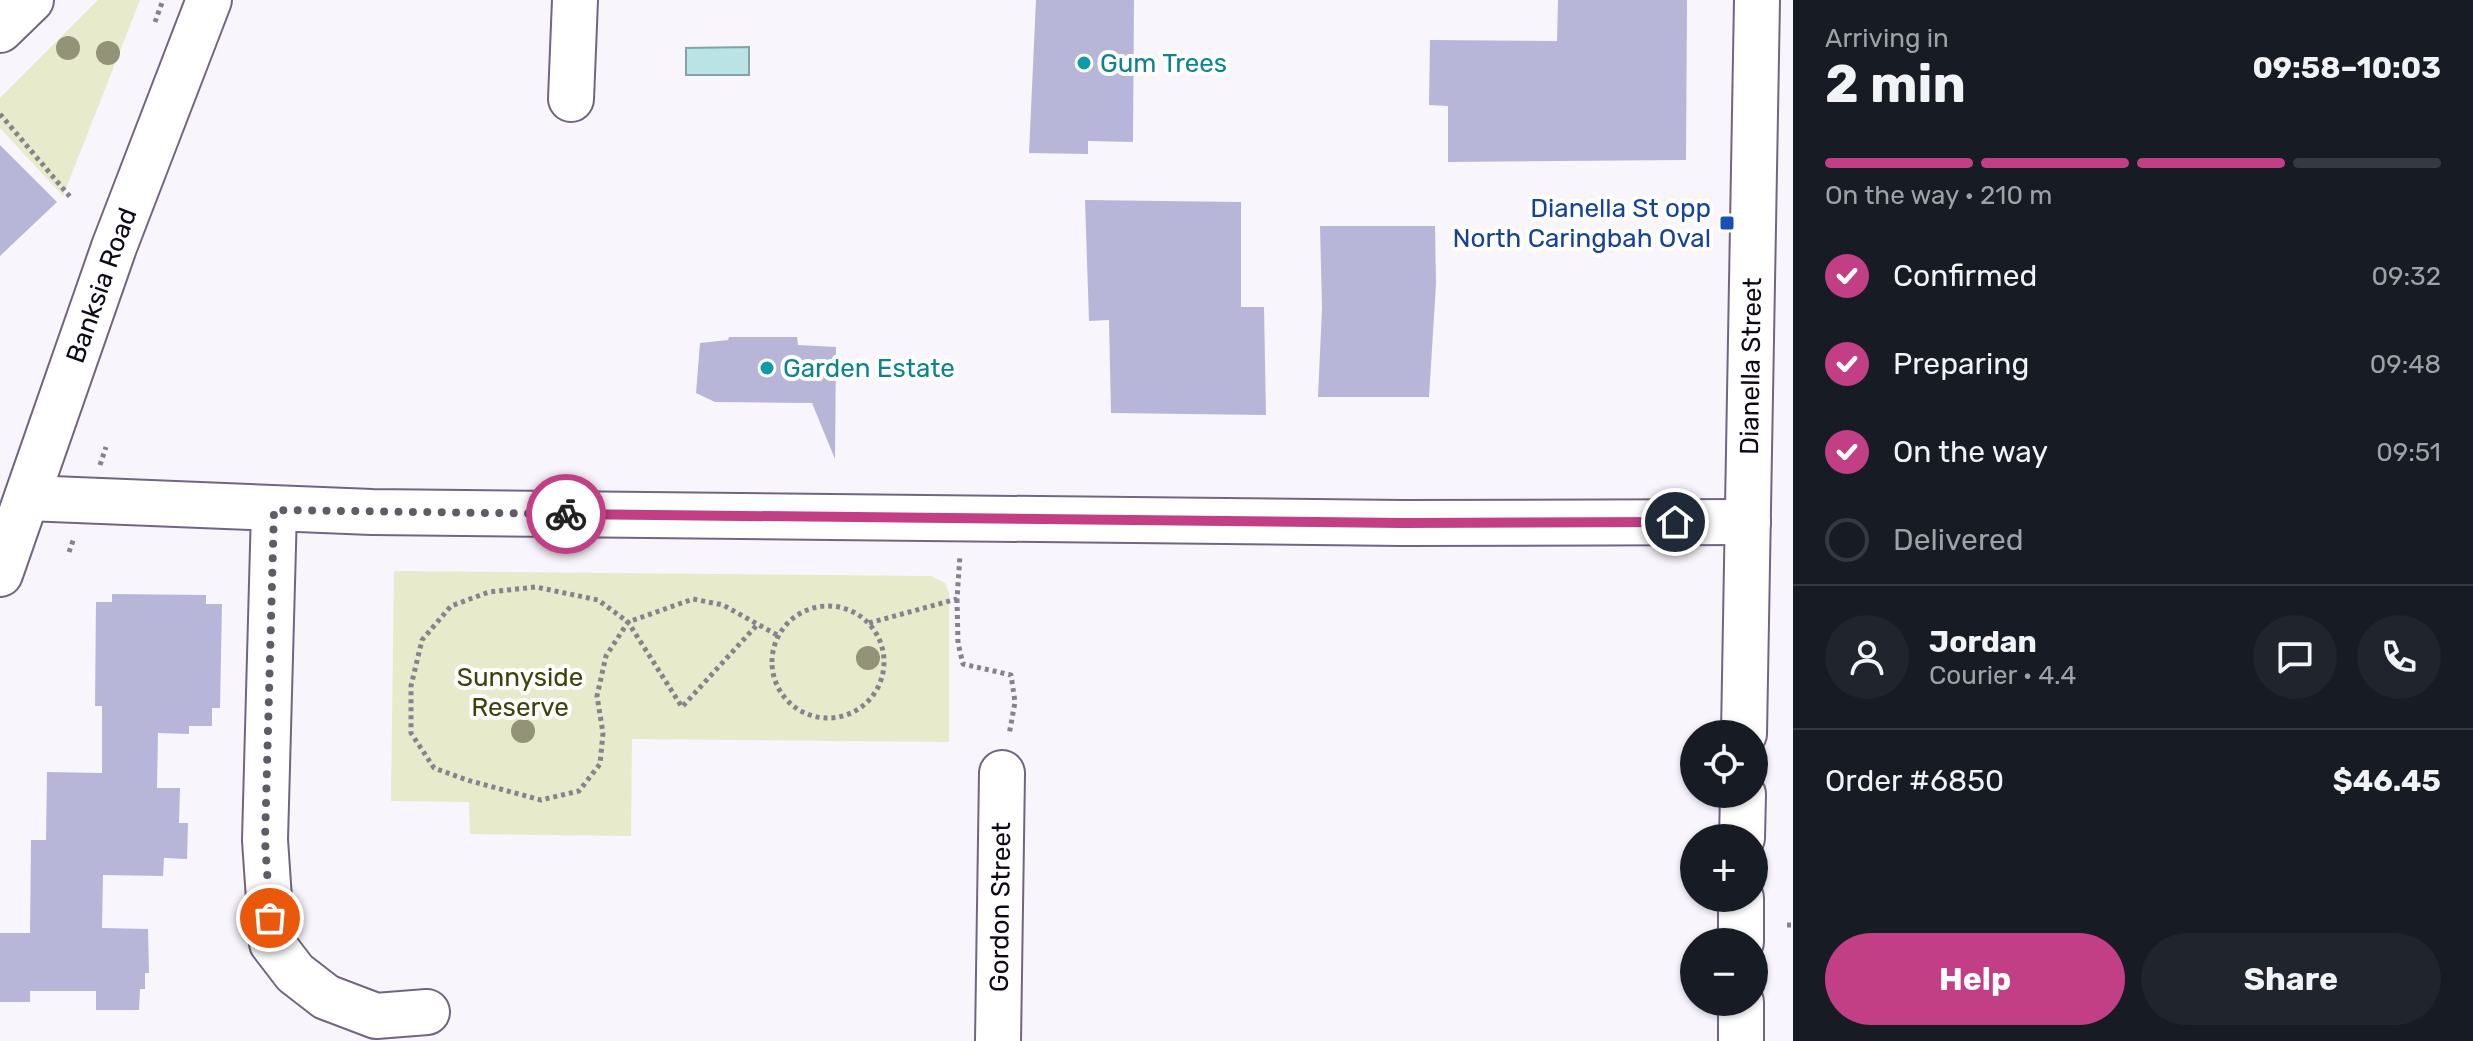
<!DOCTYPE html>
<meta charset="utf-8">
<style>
:root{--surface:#171b24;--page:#20242c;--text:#f1f3f6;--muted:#9ea1a6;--line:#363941;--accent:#c23f86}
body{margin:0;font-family:Rubik,sans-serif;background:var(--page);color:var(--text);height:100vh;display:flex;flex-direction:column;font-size:30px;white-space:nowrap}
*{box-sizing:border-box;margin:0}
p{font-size:26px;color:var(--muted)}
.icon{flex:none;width:44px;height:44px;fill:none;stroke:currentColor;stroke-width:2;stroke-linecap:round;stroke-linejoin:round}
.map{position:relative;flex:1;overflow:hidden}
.drawer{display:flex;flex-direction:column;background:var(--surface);width:680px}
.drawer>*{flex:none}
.fabs{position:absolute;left:1680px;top:720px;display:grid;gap:16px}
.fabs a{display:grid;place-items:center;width:88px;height:88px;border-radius:50%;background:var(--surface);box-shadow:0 2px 6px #0004;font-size:40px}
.pin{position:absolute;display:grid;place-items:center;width:68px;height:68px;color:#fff;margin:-34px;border:4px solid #fff;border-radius:50%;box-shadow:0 2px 8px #0007}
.courier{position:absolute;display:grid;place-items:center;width:80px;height:80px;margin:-40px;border:6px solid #c23f86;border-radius:50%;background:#fff;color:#222;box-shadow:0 2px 10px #0007}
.overview em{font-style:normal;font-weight:700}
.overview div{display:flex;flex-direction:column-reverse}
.overview{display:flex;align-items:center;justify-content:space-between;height:136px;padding:0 32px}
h1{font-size:52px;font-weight:700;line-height:60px}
.bar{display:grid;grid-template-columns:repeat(4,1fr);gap:12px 8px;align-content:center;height:96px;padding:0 32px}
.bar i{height:10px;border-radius:6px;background:var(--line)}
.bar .current{background:var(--accent)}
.bar p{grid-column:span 4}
.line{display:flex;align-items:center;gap:20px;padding:0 32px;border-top:2px solid var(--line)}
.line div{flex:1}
.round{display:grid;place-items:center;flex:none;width:84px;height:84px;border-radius:42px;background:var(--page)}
ol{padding:0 32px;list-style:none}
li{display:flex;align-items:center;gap:24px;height:88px}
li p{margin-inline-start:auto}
li .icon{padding:8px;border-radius:50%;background:var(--accent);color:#fff;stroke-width:4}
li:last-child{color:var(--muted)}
li i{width:44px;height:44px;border:4px solid var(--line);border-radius:50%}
.action{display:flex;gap:16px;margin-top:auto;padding:16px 32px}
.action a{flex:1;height:92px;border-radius:48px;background:var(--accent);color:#fff;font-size:32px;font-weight:700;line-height:92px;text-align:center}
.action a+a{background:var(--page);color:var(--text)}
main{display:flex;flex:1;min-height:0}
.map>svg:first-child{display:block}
.green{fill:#e7eacb}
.water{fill:#bae3e6;stroke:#86a2a7;stroke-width:2}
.building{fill:#b7b6d8}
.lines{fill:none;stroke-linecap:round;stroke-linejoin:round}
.minor-casing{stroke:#726582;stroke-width:48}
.major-casing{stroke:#726582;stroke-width:48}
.path{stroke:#87838c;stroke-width:5;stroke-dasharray:4 4;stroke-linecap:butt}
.minor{stroke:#fff;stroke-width:44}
.major{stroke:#fff;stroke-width:44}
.tree{fill:#939377}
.done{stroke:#605c65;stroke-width:8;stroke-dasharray:0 14.4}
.route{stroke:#c23f86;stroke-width:10}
.culture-dot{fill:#0f9aa8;stroke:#fff;stroke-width:3}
.transit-dot{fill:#1a4fb4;stroke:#fff;stroke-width:3}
.labels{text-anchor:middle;stroke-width:8;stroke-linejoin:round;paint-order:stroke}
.culture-label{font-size:26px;fill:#0d838f;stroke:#fff;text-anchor:start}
.transit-label{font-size:26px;fill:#164399;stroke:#fff;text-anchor:end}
.street-label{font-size:26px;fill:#0e0914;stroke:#fff}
.park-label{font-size:26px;fill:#40420b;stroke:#fff}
</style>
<main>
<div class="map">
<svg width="1793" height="1041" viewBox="0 0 1793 1041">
<rect width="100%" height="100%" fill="#f8f5fc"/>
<path class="green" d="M 98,0 L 140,0 L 63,196 L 0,128 L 0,98 Z
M 394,571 L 931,576 L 945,583 L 949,593 L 949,742 L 632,739 L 631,836 L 470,834 L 469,802 L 391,801 Z"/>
<path class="water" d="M 749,47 L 749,75 L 686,75 L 686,48 Z"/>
<path class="building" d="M 1036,0 L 1134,0 L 1133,142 L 1088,141 L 1088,154 L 1029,153 Z
M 1558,0 L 1687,0 L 1686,160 L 1448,162 L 1448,106 L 1429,105 L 1430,40 L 1557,41 Z
M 0,145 L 57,202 L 0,256 Z
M 1085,200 L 1241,202 L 1241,307 L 1264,307 L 1266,415 L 1111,413 L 1109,320 L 1089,321 Z
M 1320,226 L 1435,226 L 1436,284 L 1429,397 L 1318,397 L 1322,308 Z
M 729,337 L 797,337 L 798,345 L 836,347 L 835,459 L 812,403 L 715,402 L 696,393 L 700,343 L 728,340 Z
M 112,594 L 206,595 L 206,604 L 222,604 L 220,708 L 212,708 L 212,726 L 189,726 L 189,734 L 158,733 L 157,788 L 180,788 L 179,823 L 188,823 L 187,859 L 164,858 L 163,876 L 103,875 L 102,928 L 148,929 L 149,973 L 145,973 L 145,989 L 140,989 L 139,1010 L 96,1010 L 96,991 L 30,991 L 30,1002 L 0,1002 L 0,933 L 30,933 L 31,840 L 46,840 L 47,772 L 102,773 L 102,706 L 95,706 L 96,602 L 112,602 Z"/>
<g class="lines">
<g class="minor-casing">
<g id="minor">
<path d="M 571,99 L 575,0"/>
<path d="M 27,498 L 372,512 L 1403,523 L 1748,522"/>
<path d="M 274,510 L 265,840 L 272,943 L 295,973 L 326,997 L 376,1016 L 427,1012"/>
<path id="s1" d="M 0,574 L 114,247 L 209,0"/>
<path id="s2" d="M 1744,734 L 1757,0"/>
<path d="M 1742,838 L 1743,794"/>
<path d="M 1741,942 L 1741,898"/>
<path id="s3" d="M 998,1041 L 1002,773"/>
<path d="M 1741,1041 L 1741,1002"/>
</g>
</g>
<g class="major-casing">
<path id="major" d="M 0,30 L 31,0"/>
</g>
<path class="path" d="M 155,22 L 163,0
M 0,114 L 71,198
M 100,465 L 106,447
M 69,552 L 74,538
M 957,599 L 958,643 L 963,664 L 1011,675 L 1015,702 L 1009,735
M772 662a56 56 0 1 1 112 0a56 56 0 1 1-112 0Z
M 869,623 L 957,599 L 960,555
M 756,626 L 682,707 L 628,622 L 598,600 L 536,587 L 489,592 L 451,606 L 422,640 L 411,686 L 411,733 L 434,768 L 467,780 L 541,800 L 579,791 L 600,764 L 603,733 L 597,696 L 606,656 L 628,622 L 693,599 L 723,605 L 779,636
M 1787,925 L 1793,925"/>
<use href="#minor" class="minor"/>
<use href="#major" class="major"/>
</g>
<g class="tree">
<circle cx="68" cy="48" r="12"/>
<circle cx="108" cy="53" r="12"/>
<circle cx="868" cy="658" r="12"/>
<circle cx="523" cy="731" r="12"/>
</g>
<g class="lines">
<path class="done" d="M 270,918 L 265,840 L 274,510 L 566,514"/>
<path class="route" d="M 566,514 L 1403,523 L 1675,522"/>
</g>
<g class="culture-dot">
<circle cx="1084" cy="63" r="8"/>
<circle cx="767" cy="368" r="8"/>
</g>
<rect class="transit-dot" x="1719" y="215" width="16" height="16" rx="4"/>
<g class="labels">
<g class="culture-label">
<text x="1100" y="72">Gum Trees</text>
<text x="783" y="377">Garden Estate</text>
</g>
<g class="transit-label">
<text x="1711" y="217">Dianella St opp<tspan x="1711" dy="30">North Caringbah Oval</tspan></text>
</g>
<g class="street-label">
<text dy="9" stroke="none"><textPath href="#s1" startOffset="306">Banksia Road</textPath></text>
<text dy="9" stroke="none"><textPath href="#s2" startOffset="368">Dianella Street</textPath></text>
<text dy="9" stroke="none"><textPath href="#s3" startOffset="134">Gordon Street</textPath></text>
</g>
<g class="park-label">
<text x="520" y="686">Sunnyside<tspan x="520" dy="30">Reserve</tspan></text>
</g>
</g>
</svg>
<div class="fabs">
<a><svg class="icon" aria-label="locate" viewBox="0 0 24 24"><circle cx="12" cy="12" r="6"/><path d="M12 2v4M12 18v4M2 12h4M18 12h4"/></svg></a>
<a>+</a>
<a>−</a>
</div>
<div class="pin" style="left:270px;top:918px;background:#ea580c"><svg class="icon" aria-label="bag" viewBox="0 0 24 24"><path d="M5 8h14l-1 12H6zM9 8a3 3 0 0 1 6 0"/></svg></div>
<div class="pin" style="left:1675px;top:522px;background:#1f2937"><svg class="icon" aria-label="home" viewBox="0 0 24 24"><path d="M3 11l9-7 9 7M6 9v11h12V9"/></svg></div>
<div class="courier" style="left:566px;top:514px"><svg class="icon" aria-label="bike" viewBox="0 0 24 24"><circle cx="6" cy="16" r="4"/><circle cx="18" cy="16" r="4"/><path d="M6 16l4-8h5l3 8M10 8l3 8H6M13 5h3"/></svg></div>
</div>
<section class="drawer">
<div class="overview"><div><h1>2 min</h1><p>Arriving in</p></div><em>09:58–10:03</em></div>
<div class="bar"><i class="current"></i><i class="current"></i><i class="current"></i><i></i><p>On the way · 210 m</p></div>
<ol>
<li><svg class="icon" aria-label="check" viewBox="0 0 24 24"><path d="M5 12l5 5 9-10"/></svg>Confirmed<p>09:32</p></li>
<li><svg class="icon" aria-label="check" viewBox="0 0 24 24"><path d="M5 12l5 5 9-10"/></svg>Preparing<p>09:48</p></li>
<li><svg class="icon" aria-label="check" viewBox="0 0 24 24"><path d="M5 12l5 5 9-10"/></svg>On the way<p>09:51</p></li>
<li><i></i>Delivered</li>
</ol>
<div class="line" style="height:144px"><a class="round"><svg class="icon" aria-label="person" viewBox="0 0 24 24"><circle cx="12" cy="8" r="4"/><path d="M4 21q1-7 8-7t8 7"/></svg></a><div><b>Jordan</b><p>Courier · 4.4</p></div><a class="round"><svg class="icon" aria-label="chat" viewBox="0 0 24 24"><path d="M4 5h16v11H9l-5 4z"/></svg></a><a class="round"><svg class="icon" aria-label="phone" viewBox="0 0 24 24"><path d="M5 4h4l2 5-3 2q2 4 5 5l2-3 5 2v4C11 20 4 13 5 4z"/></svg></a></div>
<div class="line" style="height:104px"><div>Order #6850</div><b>$46.45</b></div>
<div class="action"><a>Help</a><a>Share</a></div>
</section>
</main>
